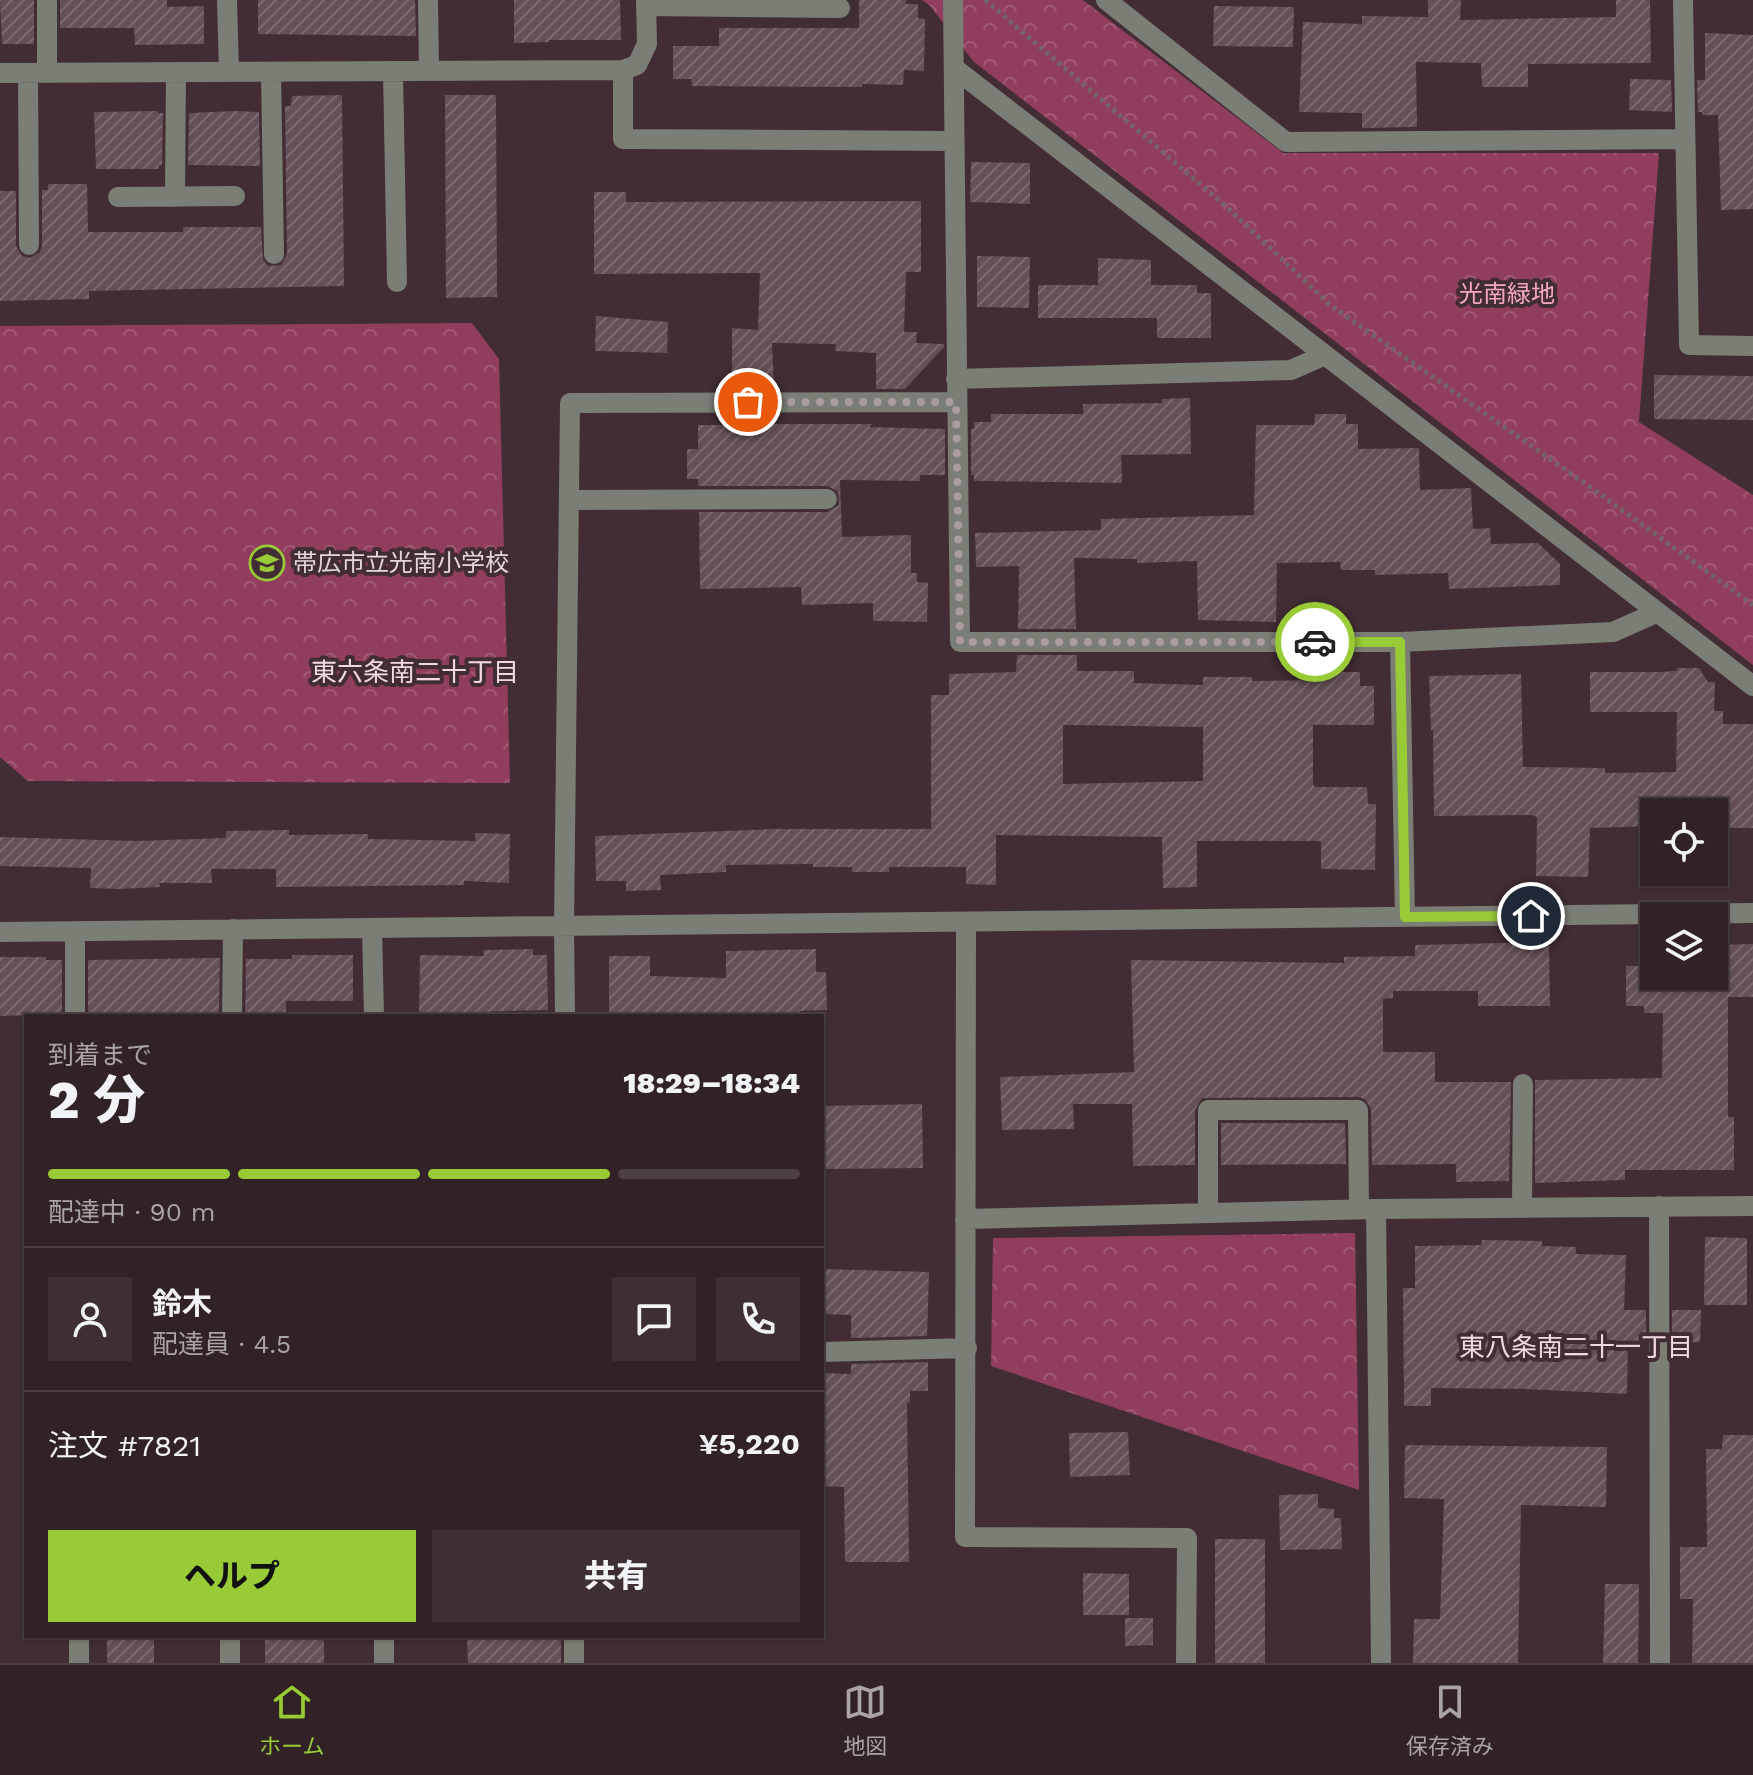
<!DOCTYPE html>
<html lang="ja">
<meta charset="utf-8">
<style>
:root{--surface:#312226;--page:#3d2f32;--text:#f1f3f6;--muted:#a8a4a7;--line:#4c3f43;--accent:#99cb36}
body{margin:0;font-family:"Work Sans","Noto Sans JP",sans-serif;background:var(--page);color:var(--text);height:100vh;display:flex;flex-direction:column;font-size:30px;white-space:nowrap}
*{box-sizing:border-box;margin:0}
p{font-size:26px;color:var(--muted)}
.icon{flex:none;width:44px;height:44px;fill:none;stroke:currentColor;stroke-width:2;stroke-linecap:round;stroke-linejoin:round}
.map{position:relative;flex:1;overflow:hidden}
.details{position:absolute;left:24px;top:1014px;width:800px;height:624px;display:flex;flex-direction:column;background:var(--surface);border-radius:0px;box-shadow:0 2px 6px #0004,0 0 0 2px var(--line)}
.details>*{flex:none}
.tools{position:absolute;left:1640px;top:798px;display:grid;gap:16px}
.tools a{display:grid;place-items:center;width:88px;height:88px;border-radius:0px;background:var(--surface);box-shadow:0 2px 6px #0004,0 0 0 2px var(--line);font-size:40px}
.pin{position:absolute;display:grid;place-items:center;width:68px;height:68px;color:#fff;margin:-34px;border:4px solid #fff;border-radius:50%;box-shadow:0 2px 8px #0007}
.courier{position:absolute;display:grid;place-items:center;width:80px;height:80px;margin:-40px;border:6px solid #99cb36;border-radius:50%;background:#fff;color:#222;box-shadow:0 2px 10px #0007}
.summary em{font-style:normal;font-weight:800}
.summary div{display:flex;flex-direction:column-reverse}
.summary{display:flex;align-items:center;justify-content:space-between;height:136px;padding:0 24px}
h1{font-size:52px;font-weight:800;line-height:60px}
.bar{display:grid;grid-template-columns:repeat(4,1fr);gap:12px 8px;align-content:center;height:96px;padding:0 24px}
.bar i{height:10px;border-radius:6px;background:var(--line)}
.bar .current{background:var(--accent)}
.bar p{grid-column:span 4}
.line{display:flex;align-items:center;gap:20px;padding:0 24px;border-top:2px solid var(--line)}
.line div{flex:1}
.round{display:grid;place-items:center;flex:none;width:84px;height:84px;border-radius:0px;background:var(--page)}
.button{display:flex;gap:16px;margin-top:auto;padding:16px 24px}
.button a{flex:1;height:92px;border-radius:0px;background:var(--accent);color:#111;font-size:32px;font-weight:800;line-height:92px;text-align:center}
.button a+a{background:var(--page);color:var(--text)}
.tabs{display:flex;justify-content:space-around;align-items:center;height:112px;border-top:2px solid var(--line);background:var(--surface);font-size:22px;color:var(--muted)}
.tabs a{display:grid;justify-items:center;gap:4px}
.tabs .current{color:var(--accent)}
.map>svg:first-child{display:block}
.park{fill:url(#park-crowns)}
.building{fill:url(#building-hatch);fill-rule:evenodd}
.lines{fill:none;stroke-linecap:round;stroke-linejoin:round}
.path{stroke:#746368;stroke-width:5;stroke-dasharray:4 4;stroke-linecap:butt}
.minor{stroke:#7a7e75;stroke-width:20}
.done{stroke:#ab9ca0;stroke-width:8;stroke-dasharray:0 14.4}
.route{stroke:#99cb36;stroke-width:10}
.labels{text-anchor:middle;stroke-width:8;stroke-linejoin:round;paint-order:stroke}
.park-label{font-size:24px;fill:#f4a8c1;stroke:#412d33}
.poi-label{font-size:24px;fill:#e4d7db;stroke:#412d33;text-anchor:start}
.neighbourhood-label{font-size:26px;fill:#f2d9e0;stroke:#412d33}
</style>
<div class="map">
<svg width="1753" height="1663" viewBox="0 0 1753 1663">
<defs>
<pattern id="park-crowns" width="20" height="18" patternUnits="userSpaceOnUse" patternTransform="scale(2)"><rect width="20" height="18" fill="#913e5e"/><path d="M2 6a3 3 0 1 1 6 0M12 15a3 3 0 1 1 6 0" fill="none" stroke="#a05974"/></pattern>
<pattern id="building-hatch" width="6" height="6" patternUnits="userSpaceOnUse" patternTransform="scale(2)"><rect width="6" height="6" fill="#655057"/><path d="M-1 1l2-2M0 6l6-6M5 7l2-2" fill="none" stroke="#7b686f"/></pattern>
</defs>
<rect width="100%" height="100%" fill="#412d33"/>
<path class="park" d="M 922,0 L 1083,0 L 1283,153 L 1659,153 L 1639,422 L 1753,495 L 1753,665 L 974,62 L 930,6 Z
M 472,323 L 499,359 L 510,783 L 28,781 L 0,757 L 0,326 Z
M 1355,1233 L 1359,1490 L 991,1366 L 993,1238 Z"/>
<path class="building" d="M 0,0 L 34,0 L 34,44 L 2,44 Z
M 60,0 L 167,0 L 167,7 L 204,6 L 204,44 L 135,45 L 134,28 L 60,28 Z
M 258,0 L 415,0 L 416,36 L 258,34 Z
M 514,0 L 620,0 L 621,40 L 549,40 L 549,42 L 514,43 Z
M 859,0 L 906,0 L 906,4 L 918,4 L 918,18 L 925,19 L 924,71 L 904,70 L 903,85 L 862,84 L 862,87 L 692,86 L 691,79 L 673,79 L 673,46 L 719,46 L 719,28 L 859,28 Z
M 1428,0 L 1461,0 L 1460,20 L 1616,17 L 1616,0 L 1650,0 L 1651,63 L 1528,64 L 1528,87 L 1482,87 L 1481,63 L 1416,62 L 1417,127 L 1362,128 L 1362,113 L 1299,112 L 1303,22 L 1362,24 L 1362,16 L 1428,17 Z
M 1214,6 L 1294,7 L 1293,47 L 1213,46 Z
M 1705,33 L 1753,35 L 1753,209 L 1721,210 L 1718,115 L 1702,115 L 1702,112 L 1698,112 L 1697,80 L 1705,80 Z
M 1630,79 L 1671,80 L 1672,112 L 1629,110 Z
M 342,95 L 344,286 L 89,291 L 89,299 L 0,301 L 0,191 L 16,191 L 16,246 L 22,256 L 30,258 L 40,252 L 42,246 L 42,190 L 48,190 L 48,184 L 87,184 L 88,232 L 183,232 L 183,227 L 261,227 L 263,260 L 268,266 L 281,265 L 287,254 L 285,106 L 291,106 L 292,96 Z
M 445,95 L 496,95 L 497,297 L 446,298 Z
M 158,111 L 158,113 L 163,113 L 162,165 L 159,165 L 159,169 L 96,169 L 94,112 Z
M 235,111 L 259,112 L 260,166 L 188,165 L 189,113 Z
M 971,162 L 1030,163 L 1030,204 L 970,202 Z
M 594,192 L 626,192 L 626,202 L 921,201 L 921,272 L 906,272 L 904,332 L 917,332 L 916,343 L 944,344 L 944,347 L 905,389 L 876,389 L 876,353 L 835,351 L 836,344 L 772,343 L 774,389 L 732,390 L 732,328 L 758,330 L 760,273 L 594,274 Z
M 977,256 L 1030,257 L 1029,308 L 977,307 Z
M 1098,258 L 1151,260 L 1151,285 L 1197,285 L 1197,293 L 1211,293 L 1211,338 L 1157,338 L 1157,318 L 1038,318 L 1038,285 L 1098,285 Z
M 596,316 L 668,322 L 667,353 L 595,351 Z
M 1654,375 L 1753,376 L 1753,420 L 1654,419 Z
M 1190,398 L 1191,454 L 1121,455 L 1122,483 L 974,481 L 974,475 L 971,475 L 971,429 L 974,429 L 974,422 L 991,422 L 991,414 L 1083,414 L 1083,404 L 1162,403 L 1162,399 Z
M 1315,414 L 1346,414 L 1346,424 L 1358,424 L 1358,449 L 1419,448 L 1420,490 L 1471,488 L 1473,529 L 1490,528 L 1491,544 L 1538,543 L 1560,564 L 1560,585 L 1449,589 L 1448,573 L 1375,575 L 1375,570 L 1341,570 L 1340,562 L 1277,563 L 1276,622 L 1198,620 L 1197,561 L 1137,563 L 1137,559 L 1074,558 L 1076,629 L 1018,629 L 1019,566 L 976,567 L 975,533 L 1101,530 L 1101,519 L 1254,515 L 1256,425 L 1314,425 Z
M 774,415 L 775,424 L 872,424 L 869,427 L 945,429 L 945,475 L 920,475 L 920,481 L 840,480 L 842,537 L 911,535 L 911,573 L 917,573 L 917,582 L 928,583 L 927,622 L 873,621 L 873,603 L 802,605 L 801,587 L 700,589 L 699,512 L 827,512 L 839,505 L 838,492 L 828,486 L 698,486 L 698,479 L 687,479 L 687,449 L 698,449 L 698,425 L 733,425 L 733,416 Z
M 1017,655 L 1077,655 L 1077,671 L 1134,671 L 1134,683 L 1203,685 L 1203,677 L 1252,677 L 1252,681 L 1318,680 L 1318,672 L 1360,672 L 1360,686 L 1374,686 L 1374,725 L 1313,725 L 1313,784 L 1315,787 L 1367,787 L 1368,804 L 1376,804 L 1375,870 L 1321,869 L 1321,841 L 1197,841 L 1197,887 L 1163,888 L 1162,837 L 996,835 L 996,885 L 966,884 L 966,867 L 889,867 L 889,872 L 852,872 L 852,867 L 813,867 L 813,864 L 726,865 L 726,872 L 660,875 L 661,890 L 626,891 L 626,881 L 596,881 L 595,836 L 774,829 L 931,829 L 931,695 L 949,695 L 949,674 L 1016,672 ZM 1063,725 L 1203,727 L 1203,781 L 1063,784 Z
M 1677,668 L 1699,668 L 1708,682 L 1715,682 L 1714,711 L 1723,711 L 1723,724 L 1753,724 L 1753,828 L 1719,828 L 1719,812 L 1654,812 L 1654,826 L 1590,828 L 1588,877 L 1536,876 L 1537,817 L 1531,815 L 1434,816 L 1433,730 L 1431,730 L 1429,676 L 1521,674 L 1523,767 L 1605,768 L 1605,773 L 1676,772 L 1677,712 L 1590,712 L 1590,672 L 1660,672 L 1677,671 Z
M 289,830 L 289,835 L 368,834 L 368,839 L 475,841 L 475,833 L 510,834 L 509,883 L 464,881 L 464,885 L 276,887 L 276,869 L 211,869 L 212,883 L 159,883 L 160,887 L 119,889 L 90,888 L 91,868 L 0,866 L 0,837 L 135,841 L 226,838 L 226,831 Z
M 1549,942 L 1550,1006 L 1478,1006 L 1478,991 L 1393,991 L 1393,998 L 1383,999 L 1383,1052 L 1435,1052 L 1435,1082 L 1511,1082 L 1509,1181 L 1456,1182 L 1456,1164 L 1372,1165 L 1371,1109 L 1365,1099 L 1358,1097 L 1202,1098 L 1195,1110 L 1195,1165 L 1133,1166 L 1132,1104 L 1073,1104 L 1074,1129 L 1002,1130 L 1000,1077 L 1134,1072 L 1131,960 L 1344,963 L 1344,957 L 1415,956 L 1415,945 Z
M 1753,944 L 1753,997 L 1728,997 L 1728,1117 L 1734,1117 L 1734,1170 L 1625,1170 L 1625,1180 L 1535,1183 L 1535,1080 L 1662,1078 L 1663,1013 L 1644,1013 L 1644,1006 L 1626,1006 L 1626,966 L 1654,966 L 1654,976 L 1714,976 L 1714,945 Z
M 533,949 L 533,955 L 547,955 L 548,1010 L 476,1012 L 476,1016 L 419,1016 L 420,955 L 484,956 L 483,950 Z
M 816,949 L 816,972 L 826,972 L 827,1010 L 800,1011 L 800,1016 L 609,1016 L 609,956 L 650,956 L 650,976 L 726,978 L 726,951 Z
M 292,955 L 353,955 L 353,1001 L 286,1001 L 286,1016 L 245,1016 L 246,959 L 292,959 Z
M 0,957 L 46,957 L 46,960 L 62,960 L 62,1014 L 0,1016 Z
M 213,958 L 220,958 L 219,1012 L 88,1014 L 88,960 Z
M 922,1104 L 923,1168 L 822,1169 L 822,1106 Z
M 1221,1123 L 1345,1123 L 1346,1164 L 1221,1165 Z
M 1705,1237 L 1747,1238 L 1747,1305 L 1704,1305 Z
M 1482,1240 L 1542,1241 L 1542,1246 L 1576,1247 L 1576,1254 L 1626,1255 L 1624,1310 L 1646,1310 L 1646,1342 L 1628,1342 L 1627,1394 L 1525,1389 L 1431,1388 L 1431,1406 L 1404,1406 L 1403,1288 L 1415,1288 L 1415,1246 L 1481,1245 Z
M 822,1269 L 929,1272 L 927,1336 L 851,1338 L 851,1315 L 822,1314 Z
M 1672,1310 L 1701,1310 L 1700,1342 L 1672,1342 Z
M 928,1362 L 928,1391 L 910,1391 L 910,1403 L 907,1403 L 909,1562 L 845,1562 L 844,1487 L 822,1486 L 822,1373 L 851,1374 L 851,1364 Z
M 1128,1432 L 1130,1475 L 1070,1477 L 1069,1433 Z
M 1723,1435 L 1753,1435 L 1753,1663 L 1692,1663 L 1693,1599 L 1680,1599 L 1680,1547 L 1707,1547 L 1706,1449 L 1722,1449 Z
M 1405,1445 L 1607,1447 L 1606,1507 L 1521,1505 L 1518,1663 L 1413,1663 L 1414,1619 L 1440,1619 L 1444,1499 L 1404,1498 Z
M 1318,1494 L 1318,1508 L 1334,1509 L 1334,1518 L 1341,1518 L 1342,1549 L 1280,1550 L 1279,1495 Z
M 1215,1539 L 1265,1539 L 1265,1663 L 1215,1663 Z
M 1083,1573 L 1129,1574 L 1129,1615 L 1083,1615 Z
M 1605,1584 L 1639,1584 L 1638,1663 L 1603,1663 Z
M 1125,1618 L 1153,1618 L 1153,1645 L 1125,1646 Z
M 107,1636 L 154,1636 L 154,1663 L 107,1663 Z
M 265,1636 L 324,1636 L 324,1663 L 265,1663 Z
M 467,1636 L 561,1636 L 561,1663 L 468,1663 Z"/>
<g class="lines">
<path class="path" d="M 985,0 L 1228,208 L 1330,305 L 1590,487 L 1753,605"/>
<path class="minor" d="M 227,0 L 229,72
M 428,0 L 429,71
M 953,0 L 960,642 L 1400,642 L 1613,632 L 1658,612
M 1106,0 L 1286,142 L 1684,139
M 1683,0 L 1689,345 L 1753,346
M 646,6 L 840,8
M 954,68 L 1753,686
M 623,70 L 623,139 L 953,141
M 393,71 L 397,282
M 271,72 L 274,254
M 0,73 L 623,70 L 637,65 L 647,44 L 646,0
M 28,73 L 29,245
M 47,73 L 47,0
M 118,197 L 235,196
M 175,197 L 176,72
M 956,379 L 1291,370 L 1325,355
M 569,500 L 827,499
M 1400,642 L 1405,917
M 966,922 L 965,1537 L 1187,1538 L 1186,1663
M 372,928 L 374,1016
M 75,931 L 75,1016
M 0,932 L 1753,913
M 232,1016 L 233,929
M 565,1016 L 564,926 L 570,403 L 956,402
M 1659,1206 L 1660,1663
M 1522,1208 L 1523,1084
M 1376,1209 L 1381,1663
M 1208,1213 L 1208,1110 L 1358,1110 L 1359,1209
M 965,1219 L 1376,1209 L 1753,1206
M 822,1352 L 967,1348
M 79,1636 L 79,1663
M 230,1636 L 230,1663
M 384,1636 L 384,1663
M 574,1636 L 574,1663"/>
</g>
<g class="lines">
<path class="done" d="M 748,402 L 956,402 L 960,642 L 1315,642"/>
<path class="route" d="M 1315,642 L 1400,642 L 1405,917 L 1531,916"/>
</g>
<defs>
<g id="school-ring" transform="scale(1.8)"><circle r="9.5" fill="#412d33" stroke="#99cb36" stroke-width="1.5"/><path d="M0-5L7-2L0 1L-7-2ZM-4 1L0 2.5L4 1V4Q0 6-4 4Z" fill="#99cb36"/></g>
</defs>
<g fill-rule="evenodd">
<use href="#school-ring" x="267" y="563"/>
</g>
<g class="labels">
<g class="park-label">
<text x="1507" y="302">光南緑地</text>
</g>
<g class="poi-label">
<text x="293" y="571">帯広市立光南小学校</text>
</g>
<g class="neighbourhood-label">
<text x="415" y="681">東六条南二十丁目</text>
<text x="1576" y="1356">東八条南二十一丁目</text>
</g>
</g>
</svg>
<div class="tools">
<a><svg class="icon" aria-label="locate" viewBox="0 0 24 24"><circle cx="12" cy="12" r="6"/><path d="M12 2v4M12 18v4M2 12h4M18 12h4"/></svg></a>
<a><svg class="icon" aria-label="layers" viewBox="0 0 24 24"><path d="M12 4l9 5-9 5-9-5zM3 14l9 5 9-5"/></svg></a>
</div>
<div class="pin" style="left:748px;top:402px;background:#ea580c"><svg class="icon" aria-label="bag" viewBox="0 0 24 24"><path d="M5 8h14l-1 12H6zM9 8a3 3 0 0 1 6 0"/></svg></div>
<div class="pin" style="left:1531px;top:916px;background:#1f2937"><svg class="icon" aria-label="home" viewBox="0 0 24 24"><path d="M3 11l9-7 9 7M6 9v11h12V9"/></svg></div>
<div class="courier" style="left:1315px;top:642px"><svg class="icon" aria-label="car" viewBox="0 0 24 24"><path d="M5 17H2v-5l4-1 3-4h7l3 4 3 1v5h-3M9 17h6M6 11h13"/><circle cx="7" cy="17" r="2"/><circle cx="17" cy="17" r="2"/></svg></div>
<section class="details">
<div class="summary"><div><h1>2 分</h1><p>到着まで</p></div><em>18:29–18:34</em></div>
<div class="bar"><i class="current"></i><i class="current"></i><i class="current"></i><i></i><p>配達中 · 90 m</p></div>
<div class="line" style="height:144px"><a class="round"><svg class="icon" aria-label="person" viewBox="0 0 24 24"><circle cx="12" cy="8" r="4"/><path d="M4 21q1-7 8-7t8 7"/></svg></a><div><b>鈴木</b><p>配達員 · 4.5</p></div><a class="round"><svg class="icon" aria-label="chat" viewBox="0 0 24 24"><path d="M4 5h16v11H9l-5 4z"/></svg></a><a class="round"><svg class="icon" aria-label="phone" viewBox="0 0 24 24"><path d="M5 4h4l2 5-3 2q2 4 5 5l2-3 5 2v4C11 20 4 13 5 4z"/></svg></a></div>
<div class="line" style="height:104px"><div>注文 #7821</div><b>¥5,220</b></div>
<div class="button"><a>ヘルプ</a><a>共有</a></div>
</section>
</div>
<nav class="tabs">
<a class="current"><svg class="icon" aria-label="home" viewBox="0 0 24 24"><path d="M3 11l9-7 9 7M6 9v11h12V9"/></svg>ホーム</a>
<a><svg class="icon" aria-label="map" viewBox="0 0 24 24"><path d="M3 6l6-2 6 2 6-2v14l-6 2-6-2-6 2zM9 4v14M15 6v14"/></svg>地図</a>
<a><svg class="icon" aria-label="saved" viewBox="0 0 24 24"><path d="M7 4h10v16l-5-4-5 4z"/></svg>保存済み</a>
</nav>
